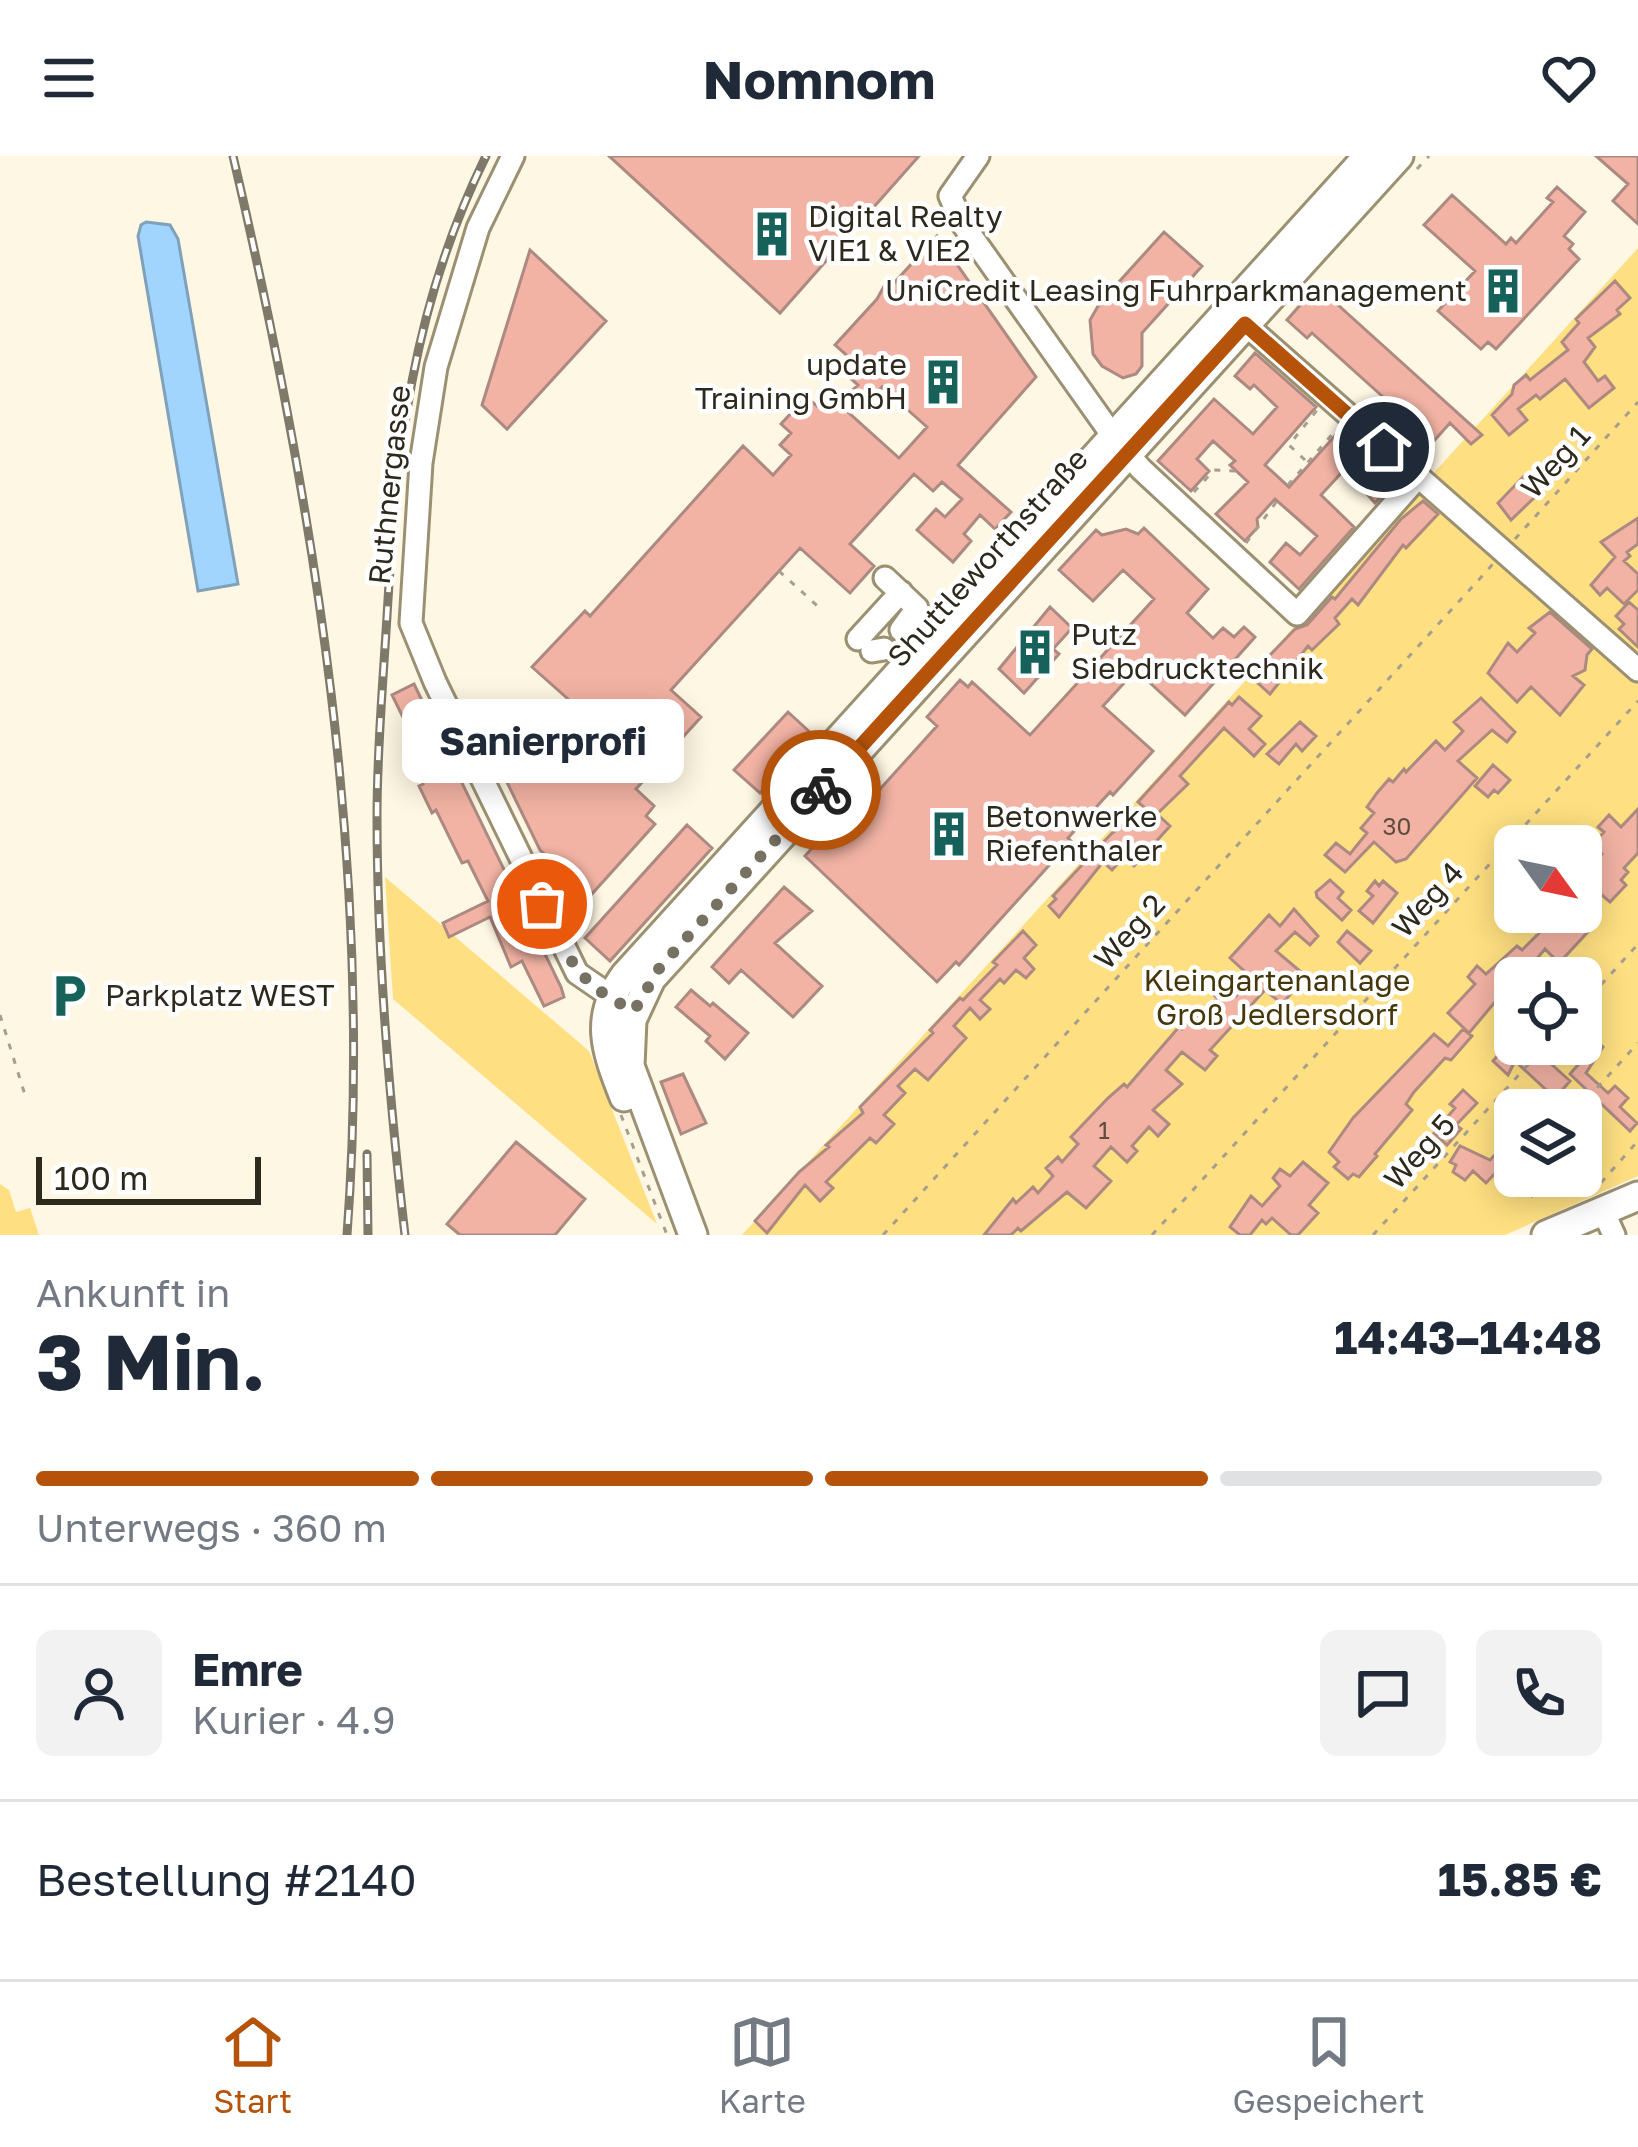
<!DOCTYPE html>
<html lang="de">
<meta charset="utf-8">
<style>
:root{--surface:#fff;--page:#f2f2f3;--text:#1f2937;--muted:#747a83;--line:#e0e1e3;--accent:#b45309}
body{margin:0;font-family:"Golos Text",sans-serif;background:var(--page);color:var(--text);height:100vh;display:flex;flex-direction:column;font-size:45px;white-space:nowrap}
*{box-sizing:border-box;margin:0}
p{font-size:39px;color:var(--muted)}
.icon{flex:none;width:66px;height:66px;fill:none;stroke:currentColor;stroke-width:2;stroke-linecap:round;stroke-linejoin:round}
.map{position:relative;height:1079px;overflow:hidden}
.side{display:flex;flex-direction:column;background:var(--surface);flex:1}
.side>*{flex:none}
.needle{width:78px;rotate:123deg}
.controls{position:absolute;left:1494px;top:669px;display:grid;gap:24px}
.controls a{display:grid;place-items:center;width:108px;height:108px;border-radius:18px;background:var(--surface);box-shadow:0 6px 30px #0003;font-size:60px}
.scale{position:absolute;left:36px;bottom:30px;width:225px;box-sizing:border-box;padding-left:12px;border:6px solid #2e291d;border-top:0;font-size:33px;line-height:42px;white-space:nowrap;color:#2e291d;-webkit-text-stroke:9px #fff;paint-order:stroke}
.pin{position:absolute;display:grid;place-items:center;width:102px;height:102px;color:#fff;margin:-51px;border:6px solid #fff;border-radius:50%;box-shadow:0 3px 12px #0007}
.courier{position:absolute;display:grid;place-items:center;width:120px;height:120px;margin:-60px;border:9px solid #b45309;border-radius:50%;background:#fff;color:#222;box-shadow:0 3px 15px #0007}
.bubble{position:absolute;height:84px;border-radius:18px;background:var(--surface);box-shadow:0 6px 30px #0003;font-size:39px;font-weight:700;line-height:84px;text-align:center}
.summary em{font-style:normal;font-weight:700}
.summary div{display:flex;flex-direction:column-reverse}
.summary{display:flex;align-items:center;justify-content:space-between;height:204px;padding:0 36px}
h1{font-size:78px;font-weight:700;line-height:90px}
.bar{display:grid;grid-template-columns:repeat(4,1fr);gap:18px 12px;align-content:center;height:144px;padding:0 36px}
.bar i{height:15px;border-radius:9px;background:var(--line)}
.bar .on{background:var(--accent)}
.bar p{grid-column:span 4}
.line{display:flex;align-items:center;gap:30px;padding:0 36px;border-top:3px solid var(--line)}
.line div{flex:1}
.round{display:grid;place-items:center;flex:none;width:126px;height:126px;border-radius:18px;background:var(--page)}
header{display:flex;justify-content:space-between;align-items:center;height:156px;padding:0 36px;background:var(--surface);font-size:54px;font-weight:700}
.dock{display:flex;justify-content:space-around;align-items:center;height:168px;border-top:3px solid var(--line);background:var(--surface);font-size:33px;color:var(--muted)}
.dock a{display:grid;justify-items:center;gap:6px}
.dock .on{color:var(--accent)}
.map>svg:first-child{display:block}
.green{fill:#fedf81;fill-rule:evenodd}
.water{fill:#a2d5fd;stroke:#7fa1ba;stroke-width:3}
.building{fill:#f2b3a4;stroke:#ac8981;stroke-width:3;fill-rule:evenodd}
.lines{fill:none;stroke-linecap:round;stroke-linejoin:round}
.minor-casing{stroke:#9b9072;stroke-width:27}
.major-casing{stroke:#9b9072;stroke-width:33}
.path{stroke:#a69f8f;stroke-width:3;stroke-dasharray:6 9;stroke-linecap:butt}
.minor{stroke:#fff;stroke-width:21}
.major{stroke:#fff;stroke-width:27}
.rail-casing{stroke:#7f796a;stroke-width:9}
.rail{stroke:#fff;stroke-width:4.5;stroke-dasharray:14;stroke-linecap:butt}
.done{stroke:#777162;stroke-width:12;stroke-dasharray:0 21.6}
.route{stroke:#b45309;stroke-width:15}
.labels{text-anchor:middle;stroke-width:9;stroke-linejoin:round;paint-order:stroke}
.number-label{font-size:24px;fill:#5f4c3f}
.poi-label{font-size:30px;fill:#2e291d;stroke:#fff;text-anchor:start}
.street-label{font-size:30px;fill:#2e291d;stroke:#fff}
.park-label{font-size:30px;fill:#45370a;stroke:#fff}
</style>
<header><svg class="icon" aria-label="menu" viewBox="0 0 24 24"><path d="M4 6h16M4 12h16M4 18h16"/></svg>Nomnom<svg class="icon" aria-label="heart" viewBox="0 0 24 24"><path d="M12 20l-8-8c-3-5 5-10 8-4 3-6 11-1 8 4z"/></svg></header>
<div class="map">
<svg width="1638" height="1079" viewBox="0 0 1638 1079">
<rect width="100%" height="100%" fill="#fef7e3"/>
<path class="green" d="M 1638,92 L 1638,1020 L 1505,1079 L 742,1079 ZM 1515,690 L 1581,690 L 1581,756 L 1515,756 ZM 1515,822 L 1581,822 L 1581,888 L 1515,888 ZM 1515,954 L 1581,954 L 1581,1020 L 1515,1020 Z
M 385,721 L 589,895 L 657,1068 L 393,843 Z
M 0,1028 L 9,1034 L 16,1056 L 30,1052 L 39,1079 L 0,1079 Z"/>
<path class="water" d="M 146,66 L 170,69 L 178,83 L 238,428 L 198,435 L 138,80 L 141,69 Z"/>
<path class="building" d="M 609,0 L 919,0 L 780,157 Z
M 1596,0 L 1638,0 L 1638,68 L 1613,45 L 1628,28 Z
M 1557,31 L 1585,56 L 1564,80 L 1573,88 L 1569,93 L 1579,103 L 1496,193 L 1488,186 L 1481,193 L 1438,155 L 1475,115 L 1424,69 L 1452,39 L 1506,88 L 1511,82 L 1516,87 L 1553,46 L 1547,42 Z
M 1164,76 L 1202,110 L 1142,177 L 1142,210 L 1136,218 L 1123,222 L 1102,210 L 1093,198 L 1090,164 L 1098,150 L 1112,142 L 1108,138 Z
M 937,80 L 1036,221 L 958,309 L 1011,356 L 995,373 L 980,359 L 964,378 L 971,385 L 953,406 L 917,374 L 936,353 L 945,361 L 962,343 L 942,326 L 933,335 L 914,318 L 850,388 L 874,410 L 850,437 L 800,392 L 671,534 L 701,561 L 636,633 L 654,650 L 646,660 L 655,668 L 590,740 L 540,694 L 502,616 L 568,543 L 532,511 L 585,455 L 590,460 L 743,290 L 773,319 L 791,299 L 780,289 L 791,277 L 781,268 L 806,241 L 817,250 L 828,237 L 838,247 L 858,229 L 850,222 L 860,211 L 835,189 L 877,143 L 888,123 L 893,128 ZM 882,231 L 927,271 L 899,302 L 848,256 L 865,235 L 873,242 ZM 597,562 L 620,583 L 592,614 L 569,594 Z
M 530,94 L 606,165 L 507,273 L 482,249 Z
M 1615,125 L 1630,142 L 1617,154 L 1620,158 L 1588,182 L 1595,191 L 1584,206 L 1598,225 L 1605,220 L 1614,232 L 1589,252 L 1565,223 L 1540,243 L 1536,239 L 1518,253 L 1527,264 L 1509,279 L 1492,259 L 1512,238 L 1514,229 L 1526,219 L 1530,224 L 1568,194 L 1562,186 L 1579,167 L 1576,163 Z
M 1317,130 L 1482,279 L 1471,288 L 1450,267 L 1433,286 L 1312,177 L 1307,182 L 1287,164 Z
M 1255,197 L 1316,251 L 1265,309 L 1289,331 L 1341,273 L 1397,322 L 1375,347 L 1345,313 L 1321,339 L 1354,371 L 1299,433 L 1270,406 L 1286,387 L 1300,399 L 1317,380 L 1275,343 L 1257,363 L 1258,371 L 1245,385 L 1216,358 L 1248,326 L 1230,309 L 1235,305 L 1213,285 L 1197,303 L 1209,315 L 1191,335 L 1158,305 L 1214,243 L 1253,278 L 1277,251 L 1254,229 L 1250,233 L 1235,220 Z
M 1523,321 L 1537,339 L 1511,364 L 1498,347 Z
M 1423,345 L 1438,358 L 1406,392 L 1403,389 L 1358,449 L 1352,443 L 1335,462 L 1339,468 L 1312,494 L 1308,490 L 1270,538 L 1250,520 L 1295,473 L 1307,469 L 1332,441 L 1335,443 L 1401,363 Z
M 1638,362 L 1638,388 L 1627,396 L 1630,400 L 1624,405 L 1638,418 L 1638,434 L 1624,448 L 1607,432 L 1600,439 L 1591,429 L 1615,401 L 1601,386 Z
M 1144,372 L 1208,433 L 1187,457 L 1213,482 L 1223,472 L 1234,481 L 1244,471 L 1255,481 L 1185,559 L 1136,514 L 1103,550 L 1153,595 L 1113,639 L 1110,636 L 1068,682 L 1071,685 L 959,809 L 956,806 L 937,826 L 805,700 L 836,666 L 844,673 L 937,570 L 927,561 L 960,524 L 968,531 L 972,526 L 1030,579 L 1154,443 L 1123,414 L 1093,445 L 1059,414 L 1096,374 L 1102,379 L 1126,373 L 1138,378 Z
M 1629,446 L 1638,454 L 1638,491 L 1619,473 L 1624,468 L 1616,460 Z
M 1050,451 L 1072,472 L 1053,493 L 1059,498 L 1024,537 L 999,513 Z
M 1550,456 L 1592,493 L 1587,499 L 1585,514 L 1573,520 L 1584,529 L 1560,559 L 1531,531 L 1517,546 L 1488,517 L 1508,487 L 1517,496 L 1535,477 L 1529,472 Z
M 414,528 L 561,831 L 564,841 L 544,850 L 522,805 L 511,811 L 490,761 L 449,781 L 443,767 L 488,745 L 468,705 L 462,707 L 436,654 L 432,657 L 419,630 L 423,628 L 410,601 L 420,596 L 392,539 Z
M 1239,541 L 1261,560 L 1249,573 L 1265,588 L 1254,600 L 1224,572 L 1180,620 L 1188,628 L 1157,658 L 1170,670 L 1134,710 L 1124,701 L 1112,714 L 1103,706 L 1059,761 L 1049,750 L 1056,743 L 1053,740 L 1111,678 L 1125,667 L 1130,672 L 1146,653 L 1138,646 L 1229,546 L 1232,549 Z
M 1481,542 L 1515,576 L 1507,586 L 1492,574 L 1458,605 L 1477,622 L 1406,703 L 1396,706 L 1374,686 L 1345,716 L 1325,699 L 1336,687 L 1350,698 L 1367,677 L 1361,672 L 1374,657 L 1367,651 L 1377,637 L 1389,623 L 1393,626 L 1404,613 L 1406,616 L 1436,585 L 1445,594 L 1463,575 L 1454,566 Z
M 788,556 L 813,579 L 760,637 L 734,614 Z
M 1300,566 L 1316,580 L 1302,595 L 1296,588 L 1279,608 L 1267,598 Z
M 1493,609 L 1510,624 L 1498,637 L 1494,634 L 1488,641 L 1475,630 Z
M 1638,653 L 1638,697 L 1624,712 L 1628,716 L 1621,724 L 1626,729 L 1610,746 L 1597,735 L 1593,740 L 1581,729 L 1581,722 L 1602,698 L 1592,689 L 1604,676 L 1598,671 L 1609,659 L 1621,671 Z
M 687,669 L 712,692 L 610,805 L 585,782 Z
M 1330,724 L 1343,736 L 1338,742 L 1351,754 L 1342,764 L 1317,741 L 1316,736 Z
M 1375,725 L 1379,730 L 1383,725 L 1397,737 L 1373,767 L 1359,755 L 1373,740 L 1367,735 Z
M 784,731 L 812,755 L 775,787 L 822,830 L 793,861 L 741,814 L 729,827 L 712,811 Z
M 1294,753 L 1318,780 L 1310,789 L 1295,776 L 1276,795 L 1301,816 L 1289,830 L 1294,834 L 1282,848 L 1265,834 L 1210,894 L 1217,900 L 1205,914 L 1182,896 L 1166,914 L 1182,928 L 1153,954 L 1169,968 L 1158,980 L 1149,971 L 1132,990 L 1137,995 L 1127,1006 L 1111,991 L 1094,1010 L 1111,1025 L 1086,1052 L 1067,1036 L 1021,1075 L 1018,1072 L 1011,1079 L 984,1079 L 1013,1043 L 1016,1047 L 1033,1031 L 1038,1037 L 1053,1020 L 1046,1012 L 1058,1001 L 1062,1006 L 1078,988 L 1071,981 L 1108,942 L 1124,928 L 1127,931 L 1179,871 L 1182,873 L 1196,857 L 1200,861 L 1217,842 L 1212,837 L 1221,827 L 1236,840 L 1252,822 L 1230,802 L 1269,759 L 1280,770 Z
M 1547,756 L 1586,756 L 1597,766 L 1559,807 L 1545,793 L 1527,814 L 1536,822 L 1497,822 L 1514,837 L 1502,853 L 1495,846 L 1469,877 L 1448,857 L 1475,828 L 1468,821 L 1477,810 L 1486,818 L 1517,790 L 1522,794 L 1539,777 L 1533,771 Z
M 1023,775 L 1036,789 L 1024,802 L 1034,813 L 1026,822 L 1016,814 L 1004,827 L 1000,823 L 980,844 L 990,853 L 980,863 L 970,852 L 954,870 L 966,882 L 928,924 L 915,913 L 898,930 L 905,937 L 884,959 L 894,968 L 876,987 L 870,982 L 826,1026 L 833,1032 L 820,1045 L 805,1029 L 767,1077 L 755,1065 L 799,1016 L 829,991 L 826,989 L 863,957 L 860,951 L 933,877 L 930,874 L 960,842 L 963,844 L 997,809 L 993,806 Z
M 1347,775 L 1371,795 L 1360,807 L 1338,786 Z
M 691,834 L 710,850 L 713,847 L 748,877 L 725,903 L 706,885 L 710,880 L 676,851 Z
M 1463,873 L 1472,880 L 1451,904 L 1445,902 L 1414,936 L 1406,948 L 1412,954 L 1375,998 L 1377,1000 L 1359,1021 L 1353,1018 L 1348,1023 L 1334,1011 L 1339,1006 L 1329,996 L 1353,962 L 1434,878 L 1448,890 Z
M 1588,877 L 1603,891 L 1586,917 L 1608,937 L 1615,930 L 1628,942 L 1620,951 L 1637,967 L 1630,975 L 1570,918 L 1585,901 L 1570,888 L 1581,888 Z
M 1515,880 L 1515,888 L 1529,888 L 1570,925 L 1555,942 L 1515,905 L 1508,919 L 1493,905 Z
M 683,918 L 706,967 L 681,978 L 661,926 Z
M 1463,934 L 1477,947 L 1456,969 L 1461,973 L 1447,989 L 1434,977 L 1455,952 L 1450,948 Z
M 1515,978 L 1515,1020 L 1558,1020 L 1546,1034 L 1542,1030 L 1532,1040 L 1501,1011 L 1486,1027 L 1473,1015 L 1465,1024 L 1453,1016 L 1456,1009 L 1450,1006 L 1460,990 L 1490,1004 Z
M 516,986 L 585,1043 L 555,1079 L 460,1079 L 447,1068 Z
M 1303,1006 L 1328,1027 L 1309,1049 L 1318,1057 L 1298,1079 L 1291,1079 L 1272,1062 L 1266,1068 L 1262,1064 L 1250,1079 L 1240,1079 L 1230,1071 L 1251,1040 L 1262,1050 L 1280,1030 L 1273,1022 L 1280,1013 L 1290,1020 Z"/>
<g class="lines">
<g class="minor-casing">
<path id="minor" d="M 513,0 L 478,72 L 436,211 L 421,307 L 411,467 L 435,526 L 577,817 L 625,850
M 978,0 L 950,40 L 962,67 L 1115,283 L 1141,313 L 1297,458 L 1418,321
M 1245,168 L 1638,514
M 885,422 L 917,452 L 901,474
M 858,483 L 901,436
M 872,495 L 884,493
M 1603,1055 L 1614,1079"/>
</g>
<g class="major-casing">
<path id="major" d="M 624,941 C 606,895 593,862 625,819 L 1368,0
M 693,1079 L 630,910 L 632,864 L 651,823 L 1399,0
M 1546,1079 L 1638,1040"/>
</g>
<path class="path" d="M 1417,13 L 1429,0
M 1305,304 L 1289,289 L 1318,253
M 1288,329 L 1336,274
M 1194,336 L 1214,314 L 1236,315
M 1515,383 L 1638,246
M 1246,387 L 1277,345
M 779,415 L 823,455
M 1581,851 L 1638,788
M 0,859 L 25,939
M 1577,954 L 1638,887
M 621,959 L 667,1079
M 1567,1025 L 1586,1040
M 1591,1038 L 1638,985
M 883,1079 L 1493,408
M 1152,1079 L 1638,545
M 1373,1079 L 1547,888"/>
<use href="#minor" class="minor"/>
<use href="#major" class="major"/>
<g class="rail-casing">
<path id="rail" d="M 233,0 C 315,351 374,718 347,1079
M 367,998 L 368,1079
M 405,1079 C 389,941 377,800 377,660 C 377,593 383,527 387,460 C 397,293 411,153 486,0"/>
</g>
<use href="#rail" class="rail"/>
</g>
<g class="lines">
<path class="done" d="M 542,748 C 572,806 573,824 634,855 L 660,811 L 821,634"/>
<path class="route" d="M 821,634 L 1245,168 L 1384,291"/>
</g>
<defs>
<g id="building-bare" transform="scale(3.6)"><path d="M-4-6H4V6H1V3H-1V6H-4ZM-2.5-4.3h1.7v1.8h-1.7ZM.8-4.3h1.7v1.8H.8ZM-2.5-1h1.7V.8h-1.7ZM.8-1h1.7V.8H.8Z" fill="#16625b" stroke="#fff" stroke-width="2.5" paint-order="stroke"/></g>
<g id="parking-bare" transform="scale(3.6)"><path d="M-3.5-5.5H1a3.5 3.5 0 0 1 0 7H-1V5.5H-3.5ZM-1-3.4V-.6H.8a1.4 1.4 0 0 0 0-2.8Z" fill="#16625b" stroke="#fff" stroke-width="2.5" paint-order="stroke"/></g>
</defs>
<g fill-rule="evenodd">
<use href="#building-bare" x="772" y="78"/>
<use href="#building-bare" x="1503" y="135"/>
<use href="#building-bare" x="943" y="226"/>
<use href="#building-bare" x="1035" y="496"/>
<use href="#building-bare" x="949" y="678"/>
<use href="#parking-bare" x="69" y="840"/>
</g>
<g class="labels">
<g class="number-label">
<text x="1397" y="679">30</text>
<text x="1104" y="983">1</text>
</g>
<g class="poi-label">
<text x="808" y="71">Digital Realty<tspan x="808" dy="34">VIE1 &amp; VIE2</tspan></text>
<text x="1467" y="145" text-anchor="end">UniCredit Leasing Fuhrparkmanagement</text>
<text x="907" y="219" text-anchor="end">update<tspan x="907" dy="34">Training GmbH</tspan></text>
<text x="1071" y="489">Putz<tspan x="1071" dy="34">Siebdrucktechnik</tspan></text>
<text x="985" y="671">Betonwerke<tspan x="985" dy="34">Riefenthaler</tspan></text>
<text x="105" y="850">Parkplatz WEST</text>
</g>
<g class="street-label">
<text transform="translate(1556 306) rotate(-48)" y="10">Weg 1</text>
<text transform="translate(390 329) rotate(-84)" y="10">Ruthnergasse</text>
<text transform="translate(988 402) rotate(-48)" y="10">Shuttleworthstraße</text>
<text transform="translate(1428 744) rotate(-48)" y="10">Weg 4</text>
<text transform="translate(1130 776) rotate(-48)" y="10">Weg 2</text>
<text transform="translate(1420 996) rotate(-48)" y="10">Weg 5</text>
</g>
<g class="park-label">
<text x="1277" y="835">Kleingartenanlage<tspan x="1277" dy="34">Groß Jedlersdorf</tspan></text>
</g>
</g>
</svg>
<div class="controls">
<a><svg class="needle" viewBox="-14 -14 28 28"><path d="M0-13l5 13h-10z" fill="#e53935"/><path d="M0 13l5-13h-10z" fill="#747a83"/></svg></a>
<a><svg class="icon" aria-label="locate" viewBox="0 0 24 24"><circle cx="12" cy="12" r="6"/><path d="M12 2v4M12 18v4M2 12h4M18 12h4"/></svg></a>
<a><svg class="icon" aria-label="layers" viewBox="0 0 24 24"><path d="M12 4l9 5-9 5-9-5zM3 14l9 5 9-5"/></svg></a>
</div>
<div class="scale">100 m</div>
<div class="pin" style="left:542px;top:748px;background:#ea580c"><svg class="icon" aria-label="bag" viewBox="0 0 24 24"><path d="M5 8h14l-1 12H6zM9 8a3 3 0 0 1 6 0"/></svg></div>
<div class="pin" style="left:1384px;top:291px;background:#1f2937"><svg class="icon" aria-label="home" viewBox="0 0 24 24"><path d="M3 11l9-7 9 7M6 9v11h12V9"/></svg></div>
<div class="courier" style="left:821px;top:634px"><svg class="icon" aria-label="bike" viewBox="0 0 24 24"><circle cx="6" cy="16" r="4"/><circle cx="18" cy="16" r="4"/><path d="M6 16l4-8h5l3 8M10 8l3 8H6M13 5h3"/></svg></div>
<div class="bubble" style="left:402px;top:543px;width:282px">Sanierprofi</div>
</div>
<section class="side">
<div class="summary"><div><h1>3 Min.</h1><p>Ankunft in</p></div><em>14:43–14:48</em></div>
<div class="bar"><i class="on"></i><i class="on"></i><i class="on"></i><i></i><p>Unterwegs · 360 m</p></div>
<div class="line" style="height:216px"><a class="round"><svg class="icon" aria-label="person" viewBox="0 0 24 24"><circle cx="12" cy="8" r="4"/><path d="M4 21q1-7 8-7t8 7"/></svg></a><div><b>Emre</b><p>Kurier · 4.9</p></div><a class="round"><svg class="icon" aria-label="chat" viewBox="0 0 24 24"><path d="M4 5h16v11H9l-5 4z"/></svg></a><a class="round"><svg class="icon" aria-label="phone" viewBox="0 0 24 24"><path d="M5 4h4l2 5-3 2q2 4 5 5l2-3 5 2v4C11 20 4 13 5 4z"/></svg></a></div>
<div class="line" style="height:156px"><div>Bestellung #2140</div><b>15.85 €</b></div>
</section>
<nav class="dock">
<a class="on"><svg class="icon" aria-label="home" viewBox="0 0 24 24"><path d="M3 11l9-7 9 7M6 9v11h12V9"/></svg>Start</a>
<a><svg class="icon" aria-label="map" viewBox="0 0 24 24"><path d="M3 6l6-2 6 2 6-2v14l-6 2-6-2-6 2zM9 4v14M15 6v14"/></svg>Karte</a>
<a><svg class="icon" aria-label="saved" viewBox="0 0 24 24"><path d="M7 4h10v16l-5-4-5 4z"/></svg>Gespeichert</a>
</nav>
